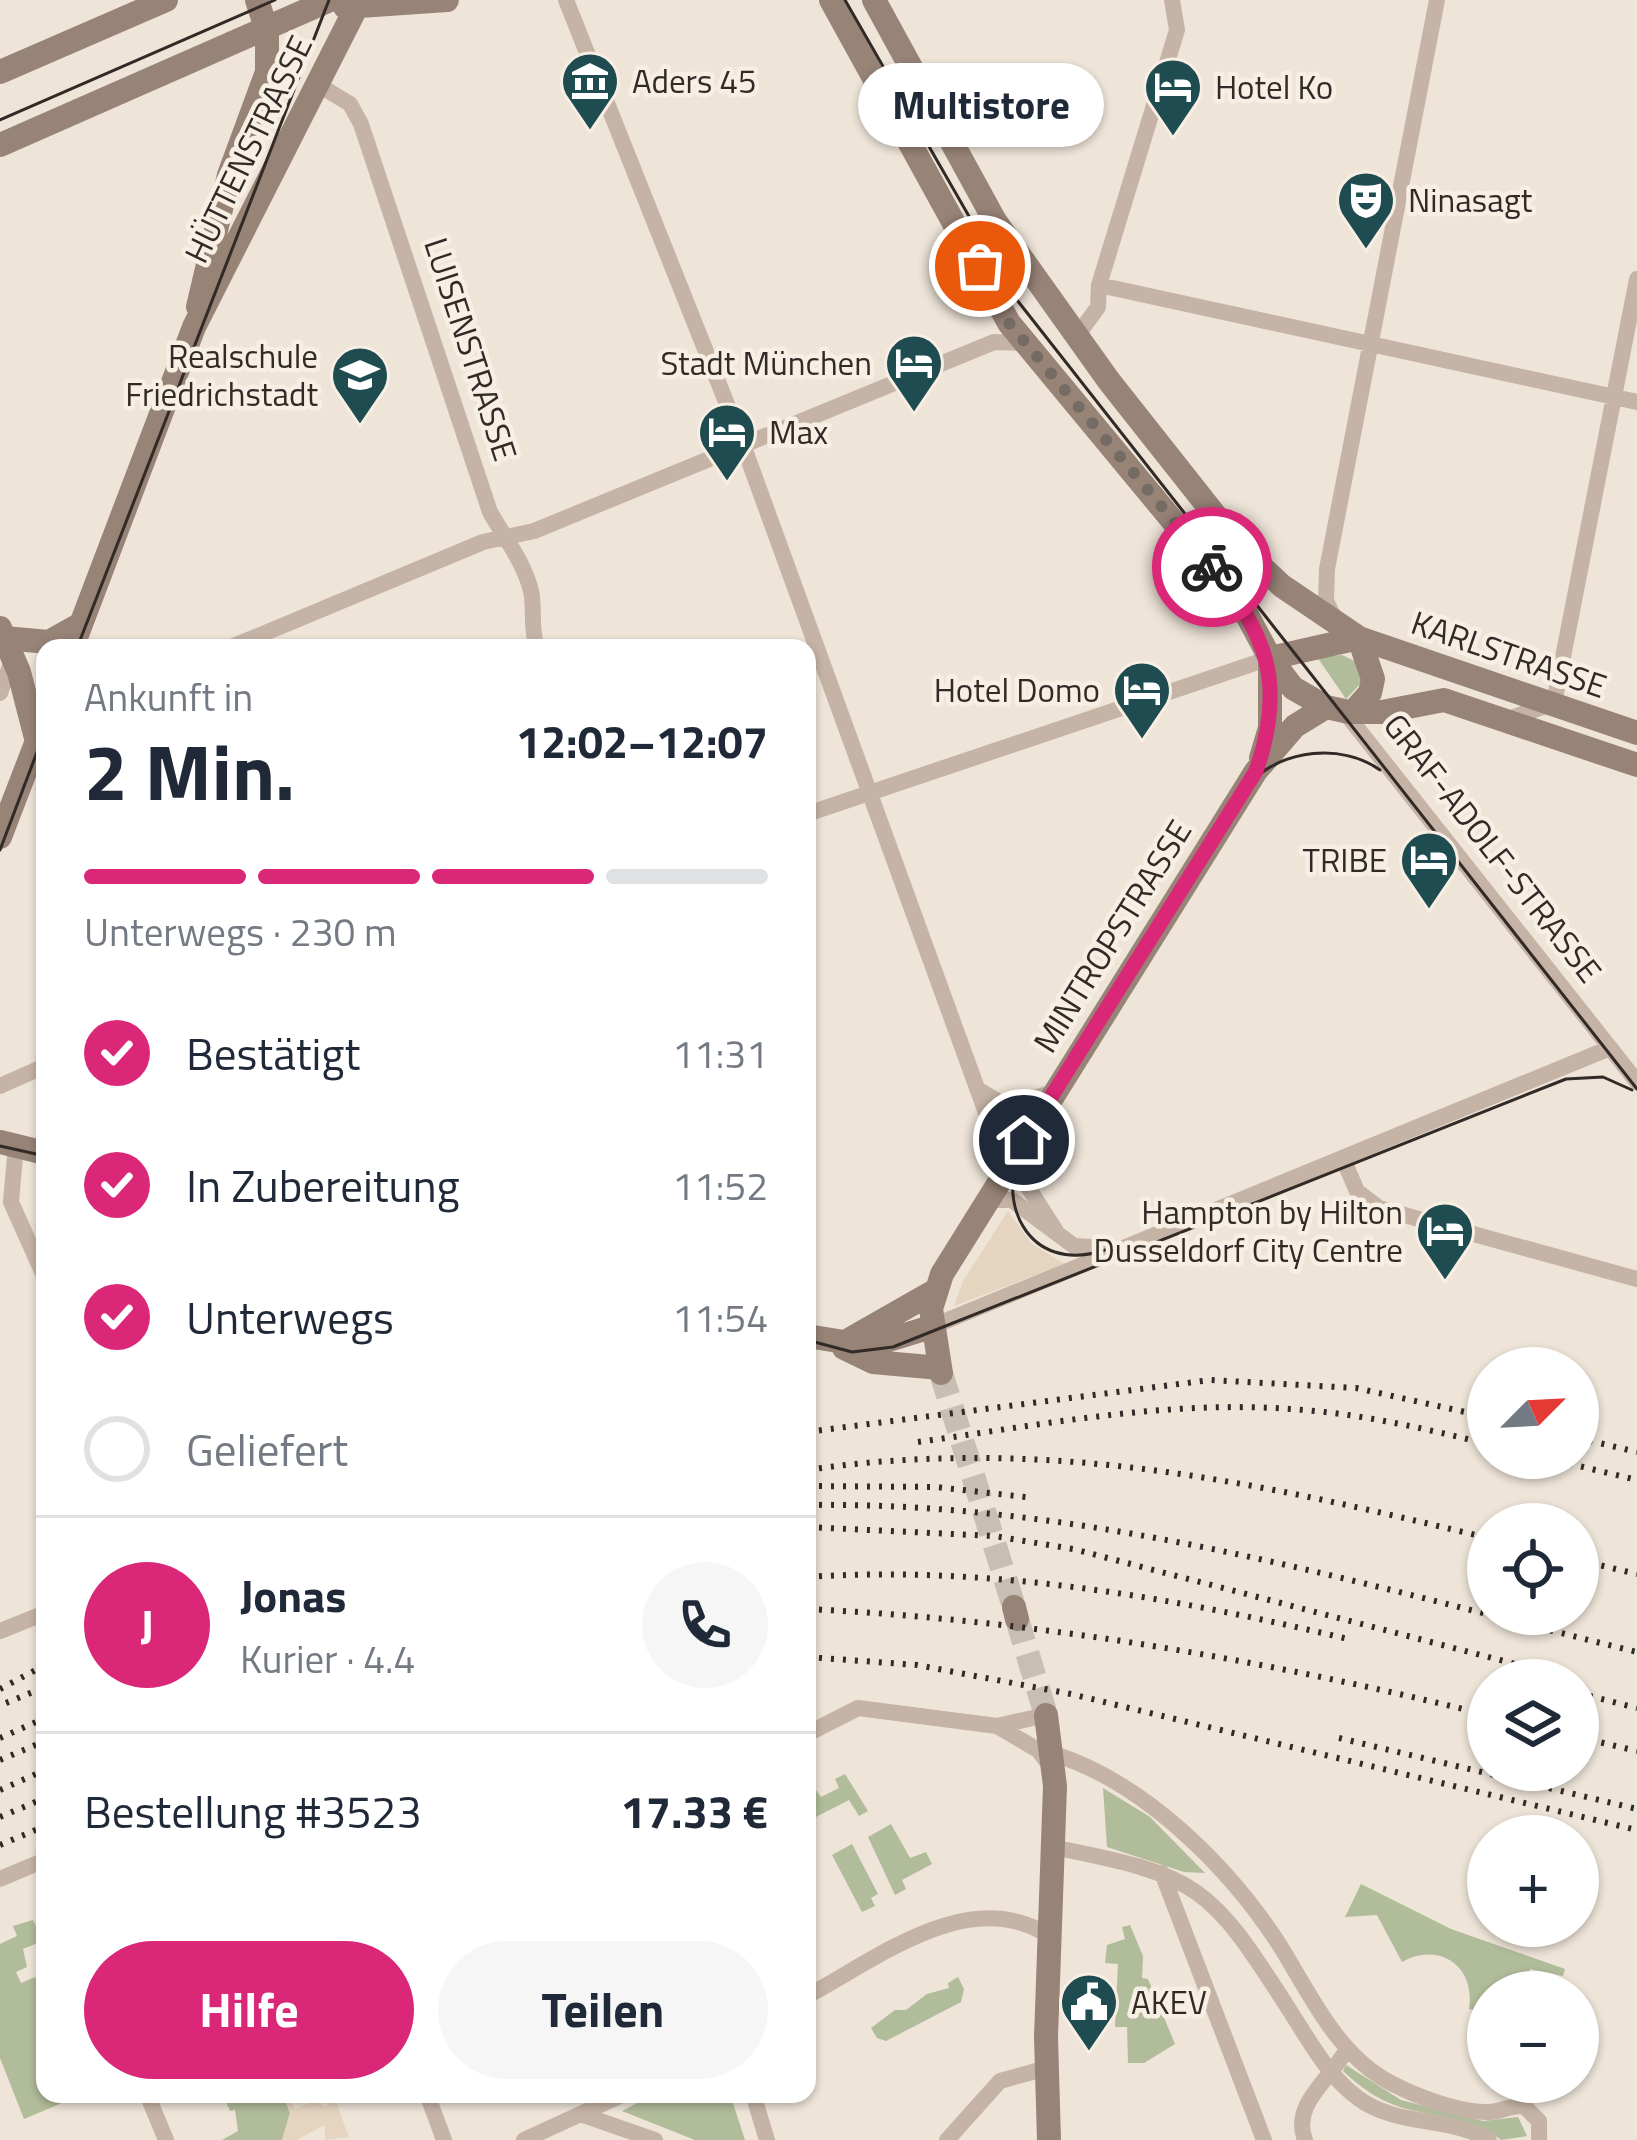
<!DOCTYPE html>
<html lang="de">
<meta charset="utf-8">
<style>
:root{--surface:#fff;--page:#f6f6f7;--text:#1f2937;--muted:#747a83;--line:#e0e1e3;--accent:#db2777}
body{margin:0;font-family:"Titillium Web",sans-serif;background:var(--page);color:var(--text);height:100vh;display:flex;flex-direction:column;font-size:45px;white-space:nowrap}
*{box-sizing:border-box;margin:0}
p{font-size:39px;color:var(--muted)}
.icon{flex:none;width:66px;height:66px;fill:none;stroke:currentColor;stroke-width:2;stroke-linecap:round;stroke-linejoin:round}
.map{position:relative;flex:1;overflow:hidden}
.side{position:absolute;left:36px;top:639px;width:780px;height:1464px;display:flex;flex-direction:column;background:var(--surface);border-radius:24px;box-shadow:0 3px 9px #0004}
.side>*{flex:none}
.needle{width:78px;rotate:66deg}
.buttons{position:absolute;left:1467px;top:1347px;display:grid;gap:24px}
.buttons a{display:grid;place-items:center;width:132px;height:132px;border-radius:50%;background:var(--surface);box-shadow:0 3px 9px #0004;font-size:60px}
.pin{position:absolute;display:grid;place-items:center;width:102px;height:102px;color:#fff;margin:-51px;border:6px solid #fff;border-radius:50%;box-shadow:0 3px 12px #0007}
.courier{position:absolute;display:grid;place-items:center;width:120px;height:120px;margin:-60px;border:9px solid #db2777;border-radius:50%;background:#fff;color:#222;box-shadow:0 3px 15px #0007}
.bubble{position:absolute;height:84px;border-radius:42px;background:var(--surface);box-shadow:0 3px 9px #0004;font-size:39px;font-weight:700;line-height:84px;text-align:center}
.head em{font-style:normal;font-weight:700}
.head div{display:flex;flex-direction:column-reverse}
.head{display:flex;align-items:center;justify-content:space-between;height:204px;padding:0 48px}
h1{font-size:78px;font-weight:700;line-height:90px}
.bar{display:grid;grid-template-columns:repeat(4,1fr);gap:18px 12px;align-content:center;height:144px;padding:0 48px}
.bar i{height:15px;border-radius:9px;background:var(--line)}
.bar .on{background:var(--accent)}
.bar p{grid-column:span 4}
.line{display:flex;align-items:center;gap:30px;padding:0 48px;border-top:3px solid var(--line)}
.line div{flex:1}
.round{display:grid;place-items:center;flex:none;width:126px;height:126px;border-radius:63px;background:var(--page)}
ol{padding:0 48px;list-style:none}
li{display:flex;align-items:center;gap:36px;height:132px}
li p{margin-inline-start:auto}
li .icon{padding:12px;border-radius:50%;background:var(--accent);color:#fff;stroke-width:4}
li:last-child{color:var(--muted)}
li i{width:66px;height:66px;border:6px solid var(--line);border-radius:50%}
.action{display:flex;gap:24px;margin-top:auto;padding:24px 48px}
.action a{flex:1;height:138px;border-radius:72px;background:var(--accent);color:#fff;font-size:48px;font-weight:700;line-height:138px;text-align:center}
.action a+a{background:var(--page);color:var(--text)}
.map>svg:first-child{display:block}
.green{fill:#b1bc9a}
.plaza{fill:#e5d5c0}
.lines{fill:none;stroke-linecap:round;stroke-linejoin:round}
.secondary-tunnel{stroke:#c8bfb4;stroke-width:24;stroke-dasharray:24 12;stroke-linecap:butt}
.street{stroke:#c5b4a6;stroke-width:16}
.secondary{stroke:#988377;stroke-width:24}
.tram{stroke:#322a26;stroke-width:3}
.rail{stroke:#322a26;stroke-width:6;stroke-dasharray:3 9;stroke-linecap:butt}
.done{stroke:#746b64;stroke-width:12;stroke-dasharray:0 21.6}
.route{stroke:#db2777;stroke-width:15}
.labels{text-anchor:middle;stroke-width:9;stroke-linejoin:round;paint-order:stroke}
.poi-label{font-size:33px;fill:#322a26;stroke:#f7eee4;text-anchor:start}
.street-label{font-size:33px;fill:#322a26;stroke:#f7eee4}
</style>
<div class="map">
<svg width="1637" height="2140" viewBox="0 0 1637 2140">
<rect width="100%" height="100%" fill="#eee4d8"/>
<path class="green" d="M 1342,655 L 1359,663 L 1364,680 L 1346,699 L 1317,657 Z
M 845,1774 L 868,1811 L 859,1816 L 849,1800 L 812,1819 L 807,1795 L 816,1790 L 821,1797 L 839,1788 L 835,1779 Z
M 1103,1788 L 1150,1817 L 1205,1873 L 1184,1872 L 1107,1847 Z
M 891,1824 L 910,1858 L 926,1852 L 932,1864 L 902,1880 L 906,1889 L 895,1895 L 868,1837 Z
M 852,1844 L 878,1894 L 871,1898 L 875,1906 L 862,1912 L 832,1855 Z
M 1361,1884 L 1451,1929 L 1565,1969 L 1563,1976 L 1530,1969 L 1526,1982 L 1514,1981 L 1511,1992 L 1488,1992 L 1488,2013 L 1469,2009 C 1476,1967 1440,1941 1402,1962 L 1377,1915 L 1345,1917 Z
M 33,1920 L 43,1941 L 23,1949 L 27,1967 L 16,1972 L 21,1983 L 35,1977 L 45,2001 L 45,2094 L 83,2094 L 24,2119 L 0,2058 L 0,1944 L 17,1936 L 13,1926 Z
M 1130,1925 L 1143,1956 L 1142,1978 L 1148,1979 L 1175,2044 L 1144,2063 L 1128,2063 L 1127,2027 L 1115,2027 L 1118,1964 L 1105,1963 L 1107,1945 L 1125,1939 L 1122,1927 Z
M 958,1977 L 964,1989 L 961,2002 L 886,2041 L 877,2038 L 871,2028 L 895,2010 L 906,2010 L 927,1994 L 949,1988 L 948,1983 Z
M 1346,2065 L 1401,2100 L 1483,2121 L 1518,2117 L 1527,2136 L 1501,2140 C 1476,2117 1431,2117 1400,2107 C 1378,2100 1360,2087 1343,2071 Z
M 223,2094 L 283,2094 L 290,2113 L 282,2140 L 222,2140 L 238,2131 L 235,2110 L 230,2111 Z
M 654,2094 L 730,2094 L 745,2140 L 695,2140 L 622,2111 Z"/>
<path class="plaza" d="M 1008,1211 L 1032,1244 L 1065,1264 L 954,1306 L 963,1281 Z
M 283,2094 L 299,2094 L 291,2099 L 295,2109 L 314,2101 L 326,2107 L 333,2094 L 349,2137 L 325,2140 L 325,2125 L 296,2140 L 282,2140 L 290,2113 Z"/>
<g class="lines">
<path class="secondary-tunnel" d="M 941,1373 L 1014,1607
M 1017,1619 L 1046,1715"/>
<path class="street" d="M 566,0 L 742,442 L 993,1132 L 1056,1231
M 317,84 L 350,104 L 361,124 L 490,512 C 504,537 524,562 531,591 C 535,609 530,628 537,648
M 1099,285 L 1637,402
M 1077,336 L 1098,307 L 1099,285 L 1177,30 L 1172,0
M 1336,621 L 1326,601 L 1327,569 L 1437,0
M 229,648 L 483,542 L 534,531 L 994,342 L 1024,343
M 0,693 L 13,658
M 1343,710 L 1637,1082
M 1508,719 L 1554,703 L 1637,279
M 807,814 L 1270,658
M 0,1086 L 45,1066
M 981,1091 L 1006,1106 L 1051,1093
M 16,1145 L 11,1202 L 45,1278
M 1344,1161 L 1357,1191 L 1379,1208 L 1637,1279
M 987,1200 L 1012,1200 L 1074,1246 L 1113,1248
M 931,1327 L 1610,1048
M 0,1631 L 45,1613
M 997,1726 L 1038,1750 L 1052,1768
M 807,1734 L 858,1708 L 997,1726 L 1046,1715
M 1054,1754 C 1143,1782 1226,1864 1277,1941 C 1309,1991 1336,2055 1391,2083 C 1415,2096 1461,2113 1488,2112 C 1501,2112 1510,2105 1524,2106 L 1539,2121 L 1539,2140
M 1052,1847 C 1200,1876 1209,1884 1290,2011 C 1310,2042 1328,2076 1358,2098 C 1396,2127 1450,2116 1489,2140
M 1162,1873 L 1264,2140
M 0,1879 L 45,1860
M 807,1996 C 877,1959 970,1884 1049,1936
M 147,2094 L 166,2140
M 427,2094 L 444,2140
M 753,2094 L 767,2140
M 586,2116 L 655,2140
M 524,2140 L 624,2094
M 947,2140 L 1000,2081 L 1047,2068
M 1305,2140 C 1291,2104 1330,2080 1347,2049"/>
<path class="secondary" d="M 831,0 L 1009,323 L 1240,602 L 1270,658 L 1293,688 L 1326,707 L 1349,712 L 1382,712 L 1444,700 L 1637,765
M 874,0 L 995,221 L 1109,381 L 1241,548 L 1282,586 L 1359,638 L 1373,679 L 1370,693 L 1353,712
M 345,7 L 447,0
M 0,72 L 166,0
M 0,145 L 330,0
M 198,307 L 229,175 L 267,72 L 267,31 L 257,0
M 0,628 L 19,672 L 37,742
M 4,638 L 49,642 L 81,624
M 72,648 L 194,327 L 360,0
M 1270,658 L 1359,638 L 1637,733
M 1261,758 L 1270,728 L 1270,658
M 0,837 L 45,720
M 0,1142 L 45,1153
M 807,1336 L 869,1346 L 931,1327
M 847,1341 L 933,1292
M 844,1348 L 873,1362 L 940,1368
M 941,1373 L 931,1309 L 942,1274 L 1256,771 L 1295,726 L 1326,707
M 1014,1607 L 1017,1619
M 1046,1715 L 1055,1786 L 1046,2037 L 1049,2140"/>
<path class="tram" d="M 845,0 L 1017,300 L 1637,1089
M 0,120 L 275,0
M 77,648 L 329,0
M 0,850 L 45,731
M 0,1146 L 45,1156
M 1105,1250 C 1027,1276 991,1199 1026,1136 L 1251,782 C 1283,749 1342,743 1380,770
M 807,1340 L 852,1352 L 893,1347 L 1566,1079 L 1603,1077 L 1632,1090"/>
<path class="rail" d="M 807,1432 L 1210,1380 L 1356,1388 L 1488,1417
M 1578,1438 L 1637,1452
M 918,1442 C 1041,1425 1166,1400 1290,1409 C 1358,1413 1422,1428 1488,1444
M 1546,1458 L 1637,1480
M 807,1470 C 1046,1435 1257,1482 1488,1538
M 807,1486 L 936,1487 L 1034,1498
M 807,1505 C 1091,1501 1364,1585 1637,1652
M 807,1527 L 994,1536 L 1073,1549 L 1577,1680
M 1578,1560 L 1637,1574
M 807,1577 C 989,1565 1171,1597 1348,1639
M 807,1609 C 1037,1620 1265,1660 1488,1715
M 807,1657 L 917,1665 L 1071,1694 L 1637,1830
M 0,1689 L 45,1665
M 1578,1693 L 1637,1708
M 6,1703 L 45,1687
M 1578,1737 L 1637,1751
M 0,1738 L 45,1718
M 1339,1738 L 1637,1809
M 0,1760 L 45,1741
M 0,1790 L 45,1770
M 0,1817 L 45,1798
M 0,1845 L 45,1826"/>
</g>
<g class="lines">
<path class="done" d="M 980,266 L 1009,323 L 1212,567"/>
<path class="route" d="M 1024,1140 L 1256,771 C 1286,685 1268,636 1212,567"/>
</g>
<defs>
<g id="museum-pin" transform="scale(3)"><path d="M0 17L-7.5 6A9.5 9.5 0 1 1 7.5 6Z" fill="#1f4c50" stroke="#f7eee4"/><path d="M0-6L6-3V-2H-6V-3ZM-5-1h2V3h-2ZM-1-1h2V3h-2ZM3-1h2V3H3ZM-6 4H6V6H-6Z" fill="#fff"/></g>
<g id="hotel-pin" transform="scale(3)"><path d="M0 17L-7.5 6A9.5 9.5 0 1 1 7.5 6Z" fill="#1f4c50" stroke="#f7eee4"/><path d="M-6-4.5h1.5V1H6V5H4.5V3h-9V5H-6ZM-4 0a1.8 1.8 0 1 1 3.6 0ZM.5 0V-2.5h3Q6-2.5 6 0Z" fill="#fff"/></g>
<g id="theatre-pin" transform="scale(3)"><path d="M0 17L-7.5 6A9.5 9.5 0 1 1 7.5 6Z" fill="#1f4c50" stroke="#f7eee4"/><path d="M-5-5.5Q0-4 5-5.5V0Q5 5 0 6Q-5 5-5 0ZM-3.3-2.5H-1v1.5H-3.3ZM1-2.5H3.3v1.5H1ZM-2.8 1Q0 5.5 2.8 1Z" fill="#fff"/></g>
<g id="school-pin" transform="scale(3)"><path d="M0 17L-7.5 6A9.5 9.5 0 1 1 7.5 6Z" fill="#1f4c50" stroke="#f7eee4"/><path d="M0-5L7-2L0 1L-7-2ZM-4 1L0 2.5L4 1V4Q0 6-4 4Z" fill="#fff"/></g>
<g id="civic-pin" transform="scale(3)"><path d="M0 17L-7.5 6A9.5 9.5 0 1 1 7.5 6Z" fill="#1f4c50" stroke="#f7eee4"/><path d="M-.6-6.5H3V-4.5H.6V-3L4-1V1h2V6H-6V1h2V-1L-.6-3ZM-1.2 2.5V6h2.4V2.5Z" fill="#fff"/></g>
</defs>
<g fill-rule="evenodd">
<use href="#museum-pin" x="590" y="81"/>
<use href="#hotel-pin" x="1173" y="87"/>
<use href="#theatre-pin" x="1366" y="200"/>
<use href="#hotel-pin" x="914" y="363"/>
<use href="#school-pin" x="360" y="375"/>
<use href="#hotel-pin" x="727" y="432"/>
<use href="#hotel-pin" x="1142" y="690"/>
<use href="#hotel-pin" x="1429" y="860"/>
<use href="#hotel-pin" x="1445" y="1231"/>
<use href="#civic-pin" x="1089" y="2002"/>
</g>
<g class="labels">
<g class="poi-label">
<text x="632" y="93">Aders 45</text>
<text x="1215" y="99">Hotel Ko</text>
<text x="1408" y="212">Ninasagt</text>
<text x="318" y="368" text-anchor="end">Realschule<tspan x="318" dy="38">Friedrichstadt</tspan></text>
<text x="872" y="375" text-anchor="end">Stadt München</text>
<text x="769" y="444">Max</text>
<text x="1100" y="702" text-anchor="end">Hotel Domo</text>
<text x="1387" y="872" text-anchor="end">TRIBE</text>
<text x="1403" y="1224" text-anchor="end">Hampton by Hilton<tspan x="1403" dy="38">Dusseldorf City Centre</tspan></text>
<text x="1131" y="2014">AKEV</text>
</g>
<g class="street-label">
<text transform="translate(248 149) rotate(-64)" y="12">HÜTTENSTRASSE</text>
<text transform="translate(471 349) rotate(72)" y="12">LUISENSTRASSE</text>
<text transform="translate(1509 654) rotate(19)" y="12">KARLSTRASSE</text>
<text transform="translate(1493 848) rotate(52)" y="12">GRAF-ADOLF-STRASSE</text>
<text transform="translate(1112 936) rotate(-58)" y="12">MINTROPSTRASSE</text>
</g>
</g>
</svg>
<div class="buttons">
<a><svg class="needle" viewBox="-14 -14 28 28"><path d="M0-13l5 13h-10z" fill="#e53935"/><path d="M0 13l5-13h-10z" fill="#747a83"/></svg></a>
<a><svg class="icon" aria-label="locate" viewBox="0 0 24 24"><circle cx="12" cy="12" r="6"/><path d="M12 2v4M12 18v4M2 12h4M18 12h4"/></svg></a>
<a><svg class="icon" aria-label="layers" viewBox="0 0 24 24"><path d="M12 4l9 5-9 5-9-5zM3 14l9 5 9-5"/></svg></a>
<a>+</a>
<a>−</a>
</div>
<div class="pin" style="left:980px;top:266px;background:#ea580c"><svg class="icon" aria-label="bag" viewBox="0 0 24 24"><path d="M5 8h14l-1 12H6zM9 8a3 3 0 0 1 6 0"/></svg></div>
<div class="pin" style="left:1024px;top:1140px;background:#1f2937"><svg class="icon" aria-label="home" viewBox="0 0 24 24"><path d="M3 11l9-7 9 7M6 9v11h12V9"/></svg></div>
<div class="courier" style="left:1212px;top:567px"><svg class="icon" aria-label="bike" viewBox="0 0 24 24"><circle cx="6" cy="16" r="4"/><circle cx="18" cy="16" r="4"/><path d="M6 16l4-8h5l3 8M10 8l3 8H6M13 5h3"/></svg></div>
<div class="bubble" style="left:858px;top:63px;width:246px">Multistore</div>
<section class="side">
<div class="head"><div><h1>2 Min.</h1><p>Ankunft in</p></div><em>12:02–12:07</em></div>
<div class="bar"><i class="on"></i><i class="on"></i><i class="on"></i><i></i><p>Unterwegs · 230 m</p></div>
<ol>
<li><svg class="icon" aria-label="check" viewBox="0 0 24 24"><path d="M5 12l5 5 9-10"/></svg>Bestätigt<p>11:31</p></li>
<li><svg class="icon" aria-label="check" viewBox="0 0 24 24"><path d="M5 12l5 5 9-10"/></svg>In Zubereitung<p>11:52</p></li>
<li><svg class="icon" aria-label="check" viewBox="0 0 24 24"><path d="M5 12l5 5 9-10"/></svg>Unterwegs<p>11:54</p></li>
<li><i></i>Geliefert</li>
</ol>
<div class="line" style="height:216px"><b class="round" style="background:var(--accent);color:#fff">J</b><div><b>Jonas</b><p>Kurier · 4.4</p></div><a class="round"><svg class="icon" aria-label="phone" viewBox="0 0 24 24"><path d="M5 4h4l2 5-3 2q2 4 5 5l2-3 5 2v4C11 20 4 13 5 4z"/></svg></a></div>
<div class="line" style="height:156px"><div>Bestellung #3523</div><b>17.33 €</b></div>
<div class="action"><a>Hilfe</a><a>Teilen</a></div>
</section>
</div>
